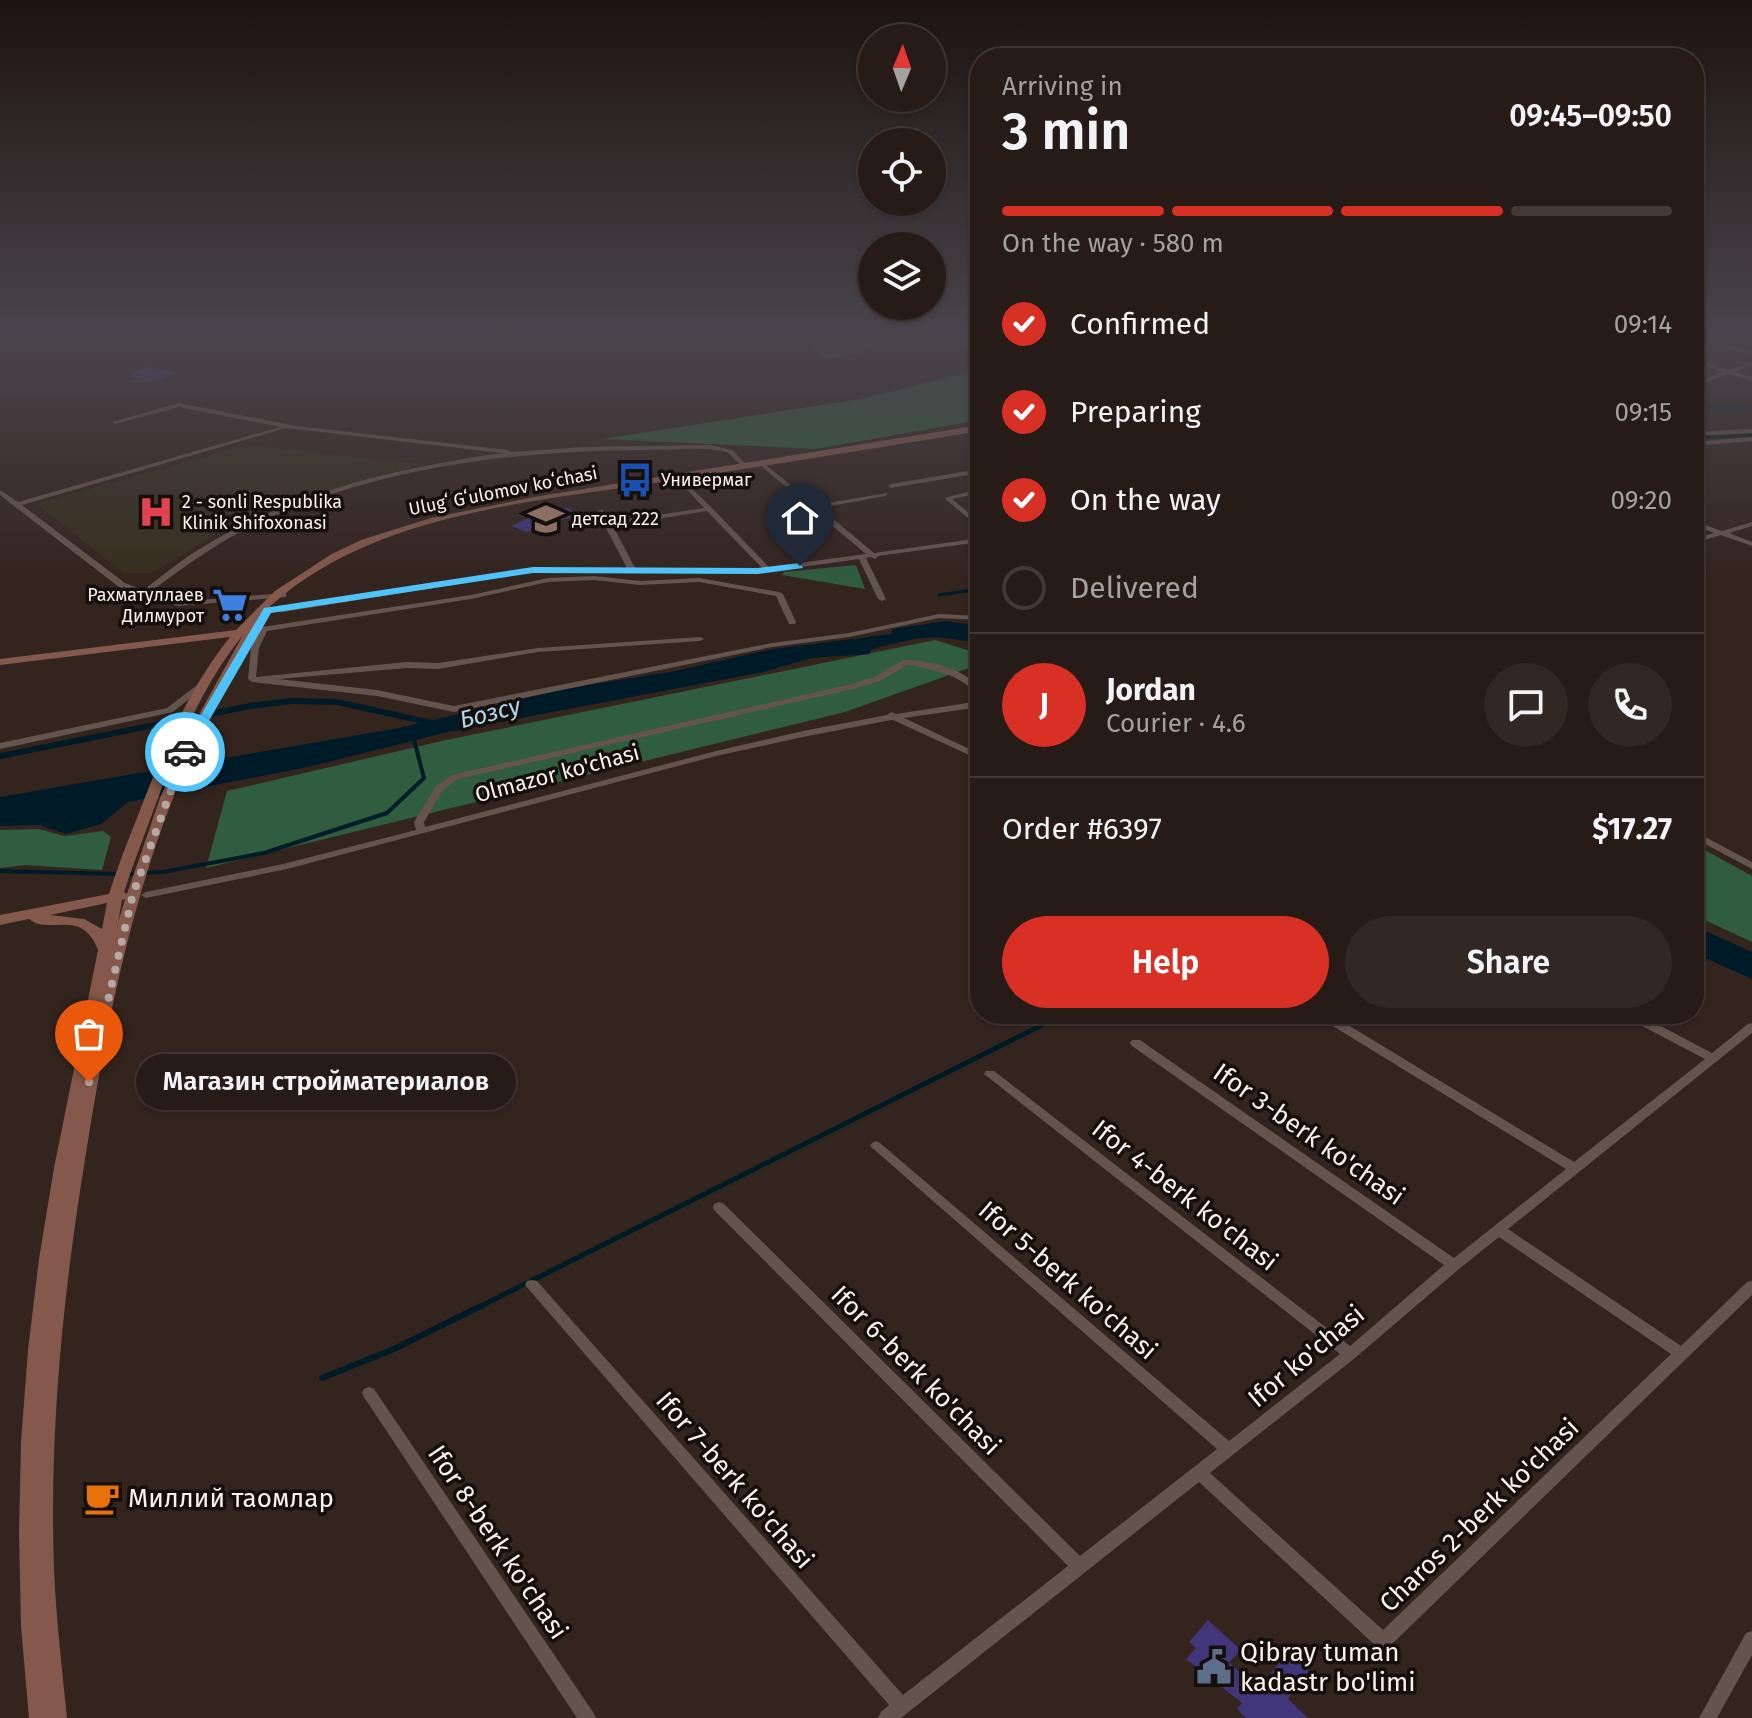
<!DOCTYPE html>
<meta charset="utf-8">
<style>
:root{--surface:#261b16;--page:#322823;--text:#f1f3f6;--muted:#a4a1a1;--line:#423935;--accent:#d93025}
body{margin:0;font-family:"Fira Sans",sans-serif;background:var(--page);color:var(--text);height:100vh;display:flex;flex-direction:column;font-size:30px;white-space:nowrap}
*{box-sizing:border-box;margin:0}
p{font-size:26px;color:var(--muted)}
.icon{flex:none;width:44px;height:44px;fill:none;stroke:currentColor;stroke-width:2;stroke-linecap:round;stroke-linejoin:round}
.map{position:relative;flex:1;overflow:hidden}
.details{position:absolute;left:970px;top:48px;width:734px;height:976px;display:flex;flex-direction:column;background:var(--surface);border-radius:32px;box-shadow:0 2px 6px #0004,0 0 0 2px var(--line)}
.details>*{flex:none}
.needle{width:52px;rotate:2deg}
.buttons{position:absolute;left:858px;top:24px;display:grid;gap:16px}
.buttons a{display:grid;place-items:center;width:88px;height:88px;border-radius:50%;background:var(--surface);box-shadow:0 2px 6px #0004,0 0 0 2px var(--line);font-size:40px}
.pin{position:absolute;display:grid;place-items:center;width:68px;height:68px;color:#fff;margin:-82px -34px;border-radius:50% 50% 50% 0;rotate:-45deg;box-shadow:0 0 8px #0007}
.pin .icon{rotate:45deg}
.courier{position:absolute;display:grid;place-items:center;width:80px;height:80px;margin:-40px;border:6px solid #4fc3f7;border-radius:50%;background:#fff;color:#222;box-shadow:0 2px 10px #0007}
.bubble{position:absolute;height:56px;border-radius:28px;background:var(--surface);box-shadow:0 2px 6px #0004,0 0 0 2px var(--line);font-size:26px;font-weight:600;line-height:56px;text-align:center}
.summary em{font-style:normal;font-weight:600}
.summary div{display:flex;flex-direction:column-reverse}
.summary{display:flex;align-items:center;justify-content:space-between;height:136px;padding:0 32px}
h1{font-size:52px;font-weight:600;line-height:60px}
.bar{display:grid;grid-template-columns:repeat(4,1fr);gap:12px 8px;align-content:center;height:96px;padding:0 32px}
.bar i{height:10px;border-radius:6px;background:var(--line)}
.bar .current{background:var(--accent)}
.bar p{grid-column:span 4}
.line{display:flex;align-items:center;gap:20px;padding:0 32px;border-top:2px solid var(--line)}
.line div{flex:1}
.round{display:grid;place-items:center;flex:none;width:84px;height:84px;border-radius:42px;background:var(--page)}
ol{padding:0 32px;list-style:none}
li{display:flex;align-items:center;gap:24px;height:88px}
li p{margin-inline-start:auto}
li .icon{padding:8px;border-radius:50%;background:var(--accent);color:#fff;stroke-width:4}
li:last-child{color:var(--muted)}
li i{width:44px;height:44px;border:4px solid var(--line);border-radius:50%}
.button{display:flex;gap:16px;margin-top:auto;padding:16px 32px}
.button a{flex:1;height:92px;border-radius:48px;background:var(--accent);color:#fff;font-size:32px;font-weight:600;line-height:92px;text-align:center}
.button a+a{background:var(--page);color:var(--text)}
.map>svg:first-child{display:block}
.medical{fill:#362e1e}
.green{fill:#305c3f}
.water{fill:#001b28}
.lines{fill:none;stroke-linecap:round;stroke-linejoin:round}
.stream-far3{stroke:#001b28;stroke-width:3}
.stream-far2{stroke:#001b28;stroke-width:4}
.stream-far1{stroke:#001b28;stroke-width:5}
.stream{stroke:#001b28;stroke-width:6}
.canal{fill:#001b28;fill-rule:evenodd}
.building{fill:#403679}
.street{fill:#64544d;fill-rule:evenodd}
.secondary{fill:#84584a;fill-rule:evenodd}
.route{fill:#4fc3f7}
.done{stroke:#b6a9a5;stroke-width:8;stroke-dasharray:0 14.4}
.labels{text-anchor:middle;stroke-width:7;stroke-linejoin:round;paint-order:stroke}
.far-poi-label{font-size:18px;fill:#fcf1ed;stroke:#150f0c;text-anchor:start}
.far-street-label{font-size:18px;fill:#fcf1ed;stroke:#150f0c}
.street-label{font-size:22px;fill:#fcf1ed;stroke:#150f0c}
.water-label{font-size:24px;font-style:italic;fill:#aed8f0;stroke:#150f0c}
.near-street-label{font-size:26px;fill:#fcf1ed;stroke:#150f0c}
.near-poi-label{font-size:26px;fill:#fcf1ed;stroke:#150f0c;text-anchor:start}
</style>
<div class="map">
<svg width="1752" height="1718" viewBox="0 0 1752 1718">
<rect width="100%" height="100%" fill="#33241e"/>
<path class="medical" d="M 247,445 L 421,464 L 284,504 L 220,532 L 153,573 L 123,573 L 37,504 Z"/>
<path class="green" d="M 800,338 L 925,338 L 826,359 Z
M 980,370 L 980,420 L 816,449 L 602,439 L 861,399 Z
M 856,565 L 865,589 L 782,575 L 784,572 Z
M 935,640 L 980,654 L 980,664 L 845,712 L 206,868 L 227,791 L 446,740 Z
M 39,829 L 64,836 L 103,831 L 111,837 L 102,870 L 25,865 L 0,868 L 0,830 Z
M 1694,844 L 1752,876 L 1752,942 L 1694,915 Z"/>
<path class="water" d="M 946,621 L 980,626 L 980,644 C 930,633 919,637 870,650 L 870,654 L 812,658 L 763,672 L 448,732 L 308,767 L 128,802 L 101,824 L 66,834 L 40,825 L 0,826 L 0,797 L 399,728 L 569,688 L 670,672 L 773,649 L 891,634 L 893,629 Z
M 1694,926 L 1752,952 L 1752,979 L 1694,953 Z"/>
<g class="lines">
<path class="stream-far3" d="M 1694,407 L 1752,407
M 1694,438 L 1752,435
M 939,595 L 980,589"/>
<path class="stream-far2" d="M 0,871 L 117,874
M 126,874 L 163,872 L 264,853 L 387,813 L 424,778 L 413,736"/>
<path class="stream-far1" d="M 479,1307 L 1064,1014"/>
<path class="stream" d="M 322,1378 L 394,1349 L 483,1305"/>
<path class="canal" d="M 292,698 L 337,699 L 437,721 L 442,724 L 437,727 L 337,705 L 292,704 L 250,709 L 0,759 L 0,753 L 250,703 Z"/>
</g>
<path class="building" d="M 148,367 L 176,373 L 156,381 L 130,383 L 139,377 L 127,375 Z
M 569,508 L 576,517 L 553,521 L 527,532 L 511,526 L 540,513 Z
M 1208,1620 L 1241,1650 L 1229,1662 L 1257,1689 L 1289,1652 L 1309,1671 L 1288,1699 L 1308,1718 L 1246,1718 L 1237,1709 L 1242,1703 L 1186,1659 L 1196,1648 L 1189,1642 Z"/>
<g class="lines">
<path class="street" d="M 1698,338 L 1708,338 L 1752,351 L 1752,355 Z
M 1694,359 L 1729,370 L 1752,362 L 1752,366 L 1735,372 L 1752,377 L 1752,381 L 1729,374 L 1694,386 L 1694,382 L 1723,372 L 1694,363 Z
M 179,403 L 296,426 L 508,450 L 511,452 L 584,447 L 711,445 L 732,450 L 748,466 L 743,467 L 727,452 L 711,449 C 688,448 666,450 644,450 C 510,451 380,467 258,523 C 219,541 185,566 150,592 L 179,602 L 283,593 L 286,593 L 286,597 L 178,606 L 141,595 L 119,587 L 14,506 L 0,495 L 0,490 L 18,502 L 280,427 L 179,407 L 115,424 L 112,422 ZM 286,428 L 502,453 C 395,468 285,494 193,553 C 176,564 160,578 143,590 L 125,583 L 22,505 Z
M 1752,429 L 1752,433 L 1694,436 L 1694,432 Z
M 1752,437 L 1752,441 L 1694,446 L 1694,442 Z
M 763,463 L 816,505 L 887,493 L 888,494 L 885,496 L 820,508 L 874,553 L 980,538 L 980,542 L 878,556 L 875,559 L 871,557 L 866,558 L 886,599 L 882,601 L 878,599 L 859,559 L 758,573 L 533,572 L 283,612 L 259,612 L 255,610 L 259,608 L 283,608 L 533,568 L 627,568 L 597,511 L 603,510 L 611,522 L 704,508 L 678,480 L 677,479 L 680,477 L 712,508 L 769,567 L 866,554 L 761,466 L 761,464 ZM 707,511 L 762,568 L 635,568 L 613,526 Z
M 980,469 L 980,473 L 891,488 L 888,486 L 891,484 Z
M 980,489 L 980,493 L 952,499 L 980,522 L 980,528 L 944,498 Z
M 1694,521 L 1722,531 L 1752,522 L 1752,526 L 1729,533 L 1752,542 L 1752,546 L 1721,535 L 1694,543 L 1694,539 L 1714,533 L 1694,525 Z
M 594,576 L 640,581 L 699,578 L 779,592 L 783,594 L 796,622 L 795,624 L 789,624 L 776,596 L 699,582 L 640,585 L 594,580 L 548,582 L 471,599 L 267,631 L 259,648 L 256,677 L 407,662 L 438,663 L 538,648 L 700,637 L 704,639 L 700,641 L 538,652 L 438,669 L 407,668 L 278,679 L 377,690 L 454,706 L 772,643 L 849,633 L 939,614 L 980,616 L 980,620 L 939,618 L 849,637 L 772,647 L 454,712 L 377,696 L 252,682 L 248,679 L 251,648 L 258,633 L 249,633 L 249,629 L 471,595 L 548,578 Z
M 903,660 C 929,660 961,668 980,687 L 980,695 L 977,694 C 958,674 934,669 907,665 L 880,681 L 857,688 L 458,779 L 443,790 L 424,822 L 425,827 L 716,751 L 803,731 L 887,715 L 891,712 L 896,714 L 980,701 L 980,707 L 904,718 L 980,754 L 980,760 L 893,720 L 891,720 L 803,737 L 716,756 L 287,869 L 146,898 L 141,895 L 146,892 L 283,864 L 416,830 L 414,822 L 436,786 L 452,775 L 852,684 L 874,677 Z
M 201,682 L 204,683 L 204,687 L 173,712 L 0,749 L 0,743 L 167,708 Z
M 1694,831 L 1752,862 L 1752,869 L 1694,838 Z
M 1316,1014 L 1330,1014 L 1574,1162 L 1705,1059 L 1625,1017 L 1623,1014 L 1638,1014 L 1712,1053 L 1748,1024 L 1752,1023 L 1752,1033 L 1508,1229 L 1681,1346 L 1747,1282 L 1752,1281 L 1752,1295 L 1389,1647 L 1383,1649 L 1377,1647 L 1199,1482 L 901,1718 L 878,1718 L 881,1712 L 889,1705 L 525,1285 L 527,1281 L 532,1280 L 537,1281 L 903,1695 L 1068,1566 L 714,1210 L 713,1207 L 714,1204 L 719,1202 L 724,1204 L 1080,1556 L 1217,1449 L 870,1146 L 872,1143 L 876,1141 L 880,1143 L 1229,1441 L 1340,1354 L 984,1074 L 986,1071 L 994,1071 L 1350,1346 L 1444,1265 L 1132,1046 L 1130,1043 L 1132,1040 L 1140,1040 L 1454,1258 L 1566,1169 L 1318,1017 ZM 1499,1237 L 1671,1354 L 1383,1630 L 1210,1473 L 1355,1358 L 1459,1269 Z
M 369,1387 L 374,1389 L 593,1712 L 596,1718 L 577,1718 L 364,1397 L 362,1393 L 364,1389 Z
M 1752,1631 L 1752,1655 L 1717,1718 L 1699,1718 L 1746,1633 Z"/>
<path class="secondary" d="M 980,425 L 980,431 C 878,448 776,464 674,480 C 536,502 362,512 259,617 L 266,620 C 242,658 219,695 200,735 C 139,864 109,1007 87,1147 C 64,1286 49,1427 54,1568 C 56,1618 62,1668 67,1718 L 29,1718 L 21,1626 L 19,1534 L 21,1442 L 28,1350 L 39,1259 L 54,1168 L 98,950 C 82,907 49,936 29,919 L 0,925 L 0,915 L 109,894 C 117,868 127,843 137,818 C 161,756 187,690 230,637 L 0,665 L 0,659 L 236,630 L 275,591 L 330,555 L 361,540 L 431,518 L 534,497 ZM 243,635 L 187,736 L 160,798 L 127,894 L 124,892 C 132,867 142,842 151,817 C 174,754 200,688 243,635 ZM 125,899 L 117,926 L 117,929 L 122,900 ZM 107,903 L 102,929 L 84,919 L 50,915 Z"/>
</g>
<linearGradient id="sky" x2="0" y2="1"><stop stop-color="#1c1410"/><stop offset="0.58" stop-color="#4a454c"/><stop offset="1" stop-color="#4a454c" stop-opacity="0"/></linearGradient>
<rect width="1752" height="579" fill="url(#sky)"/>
<path class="route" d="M 800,563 L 803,568 L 758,574 L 533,573 L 271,613 L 191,752 L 185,755 L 179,752 L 264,608 L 533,567 L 758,568 Z"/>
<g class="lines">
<path class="done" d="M 89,1082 L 133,894 L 185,752"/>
</g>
<defs>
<g id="bus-bare" transform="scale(2.76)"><path d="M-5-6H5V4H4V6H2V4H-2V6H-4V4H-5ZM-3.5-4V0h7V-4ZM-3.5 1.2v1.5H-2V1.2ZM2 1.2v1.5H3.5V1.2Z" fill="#1a4fb4" stroke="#150f0c" stroke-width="2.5" paint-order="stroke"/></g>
<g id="hospital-bare" transform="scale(2.76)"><path d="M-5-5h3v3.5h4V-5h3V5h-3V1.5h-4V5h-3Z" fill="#e0444e" stroke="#150f0c" stroke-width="2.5" paint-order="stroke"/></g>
<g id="school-bare" transform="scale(2.76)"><path d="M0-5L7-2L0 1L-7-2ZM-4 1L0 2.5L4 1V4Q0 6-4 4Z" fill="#8d6e63" stroke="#150f0c" stroke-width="2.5" paint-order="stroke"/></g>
<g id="supermarket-bare" transform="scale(2.76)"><path d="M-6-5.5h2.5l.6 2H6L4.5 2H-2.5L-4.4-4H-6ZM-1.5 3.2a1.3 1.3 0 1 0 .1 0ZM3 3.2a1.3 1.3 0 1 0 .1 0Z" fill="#3f7fe0" stroke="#150f0c" stroke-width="2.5" paint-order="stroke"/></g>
<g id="cafe-bare" transform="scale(2.76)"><path d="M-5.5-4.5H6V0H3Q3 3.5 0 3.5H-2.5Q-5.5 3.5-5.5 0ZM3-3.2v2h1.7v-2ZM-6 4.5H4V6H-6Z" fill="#e8710a" stroke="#150f0c" stroke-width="2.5" paint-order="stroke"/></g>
<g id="civic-bare" transform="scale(2.76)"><path d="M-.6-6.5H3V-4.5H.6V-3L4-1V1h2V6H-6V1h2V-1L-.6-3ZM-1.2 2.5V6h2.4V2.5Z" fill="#5c6f8a" stroke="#150f0c" stroke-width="2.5" paint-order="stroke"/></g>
</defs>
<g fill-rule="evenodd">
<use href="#bus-bare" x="635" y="480"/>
<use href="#hospital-bare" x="156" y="512"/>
<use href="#school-bare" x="546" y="519"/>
<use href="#supermarket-bare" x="230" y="605"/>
<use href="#cafe-bare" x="102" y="1498"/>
<use href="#civic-bare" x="1214" y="1667"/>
</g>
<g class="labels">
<g class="far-poi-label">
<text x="661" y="486">Универмаг</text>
<text x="182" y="508">2 - sonli Respublika<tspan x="182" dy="21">Klinik Shifoxonasi</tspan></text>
<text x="572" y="525">детсад 222</text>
<text x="204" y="601" text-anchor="end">Рахматуллаев<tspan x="204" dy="21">Дилмурот</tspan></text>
</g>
<g class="far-street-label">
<text transform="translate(503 491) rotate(-11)" y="6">Ulugʻ Gʻulomov koʻchasi</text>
</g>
<g class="street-label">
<text transform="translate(557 773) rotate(-15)" y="8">Olmazor ko'chasi</text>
</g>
<g class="water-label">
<text transform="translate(490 713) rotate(-14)" y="8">Бозсу</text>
</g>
<g class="near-street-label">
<text transform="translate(1309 1134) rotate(35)" y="9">Ifor 3-berk ko'chasi</text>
<text transform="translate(1185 1195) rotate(38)" y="9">Ifor 4-berk ko'chasi</text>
<text transform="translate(1068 1280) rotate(41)" y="9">Ifor 5-berk ko'chasi</text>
<text transform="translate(1306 1356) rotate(-40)" y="9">Ifor ko'chasi</text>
<text transform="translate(916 1370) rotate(45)" y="9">Ifor 6-berk ko'chasi</text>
<text transform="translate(735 1480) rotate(49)" y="9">Ifor 7-berk ko'chasi</text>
<text transform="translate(1479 1515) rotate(-44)" y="9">Charos 2-berk ko'chasi</text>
<text transform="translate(498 1542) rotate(56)" y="9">Ifor 8-berk ko'chasi</text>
</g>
<g class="near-poi-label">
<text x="128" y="1507">Миллий таомлар</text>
<text x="1240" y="1661">Qibray tuman<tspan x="1240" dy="30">kadastr bo'limi</tspan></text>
</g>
</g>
</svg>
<div class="buttons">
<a><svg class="needle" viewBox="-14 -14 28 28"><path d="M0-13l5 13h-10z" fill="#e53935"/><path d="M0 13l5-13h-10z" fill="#a4a1a1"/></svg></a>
<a><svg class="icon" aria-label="locate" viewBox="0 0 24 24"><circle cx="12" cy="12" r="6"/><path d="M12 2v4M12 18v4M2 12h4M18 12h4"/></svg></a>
<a><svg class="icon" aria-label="layers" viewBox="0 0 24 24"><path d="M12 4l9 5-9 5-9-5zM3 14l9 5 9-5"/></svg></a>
</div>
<div class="pin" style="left:89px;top:1082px;background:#ea580c"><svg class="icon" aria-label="bag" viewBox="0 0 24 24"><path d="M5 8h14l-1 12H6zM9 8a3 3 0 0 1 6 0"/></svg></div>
<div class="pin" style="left:800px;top:566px;background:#1f2937"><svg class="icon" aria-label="home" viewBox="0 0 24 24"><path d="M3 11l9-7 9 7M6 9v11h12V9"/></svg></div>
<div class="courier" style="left:185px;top:752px"><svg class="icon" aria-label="car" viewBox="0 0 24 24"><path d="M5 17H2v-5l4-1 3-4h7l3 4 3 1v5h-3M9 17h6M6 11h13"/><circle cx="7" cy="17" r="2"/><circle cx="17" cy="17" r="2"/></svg></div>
<div class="bubble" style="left:136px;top:1054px;width:380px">Магазин стройматериалов</div>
<section class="details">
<div class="summary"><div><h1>3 min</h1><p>Arriving in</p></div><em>09:45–09:50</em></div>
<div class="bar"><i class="current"></i><i class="current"></i><i class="current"></i><i></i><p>On the way · 580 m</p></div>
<ol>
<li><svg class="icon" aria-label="check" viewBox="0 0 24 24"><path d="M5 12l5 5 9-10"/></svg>Confirmed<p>09:14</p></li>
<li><svg class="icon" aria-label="check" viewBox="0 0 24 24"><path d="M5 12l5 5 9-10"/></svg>Preparing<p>09:15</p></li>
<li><svg class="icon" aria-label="check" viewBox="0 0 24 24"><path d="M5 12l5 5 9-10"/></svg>On the way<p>09:20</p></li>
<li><i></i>Delivered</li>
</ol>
<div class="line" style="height:144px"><b class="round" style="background:var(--accent);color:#fff">J</b><div><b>Jordan</b><p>Courier · 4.6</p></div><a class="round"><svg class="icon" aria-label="chat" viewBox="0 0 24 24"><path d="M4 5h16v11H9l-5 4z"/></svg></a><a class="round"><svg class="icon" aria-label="phone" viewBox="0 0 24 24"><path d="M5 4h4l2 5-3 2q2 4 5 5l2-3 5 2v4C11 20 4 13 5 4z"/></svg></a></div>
<div class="line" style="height:104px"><div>Order #6397</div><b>$17.27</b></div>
<div class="button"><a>Help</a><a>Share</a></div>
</section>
</div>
